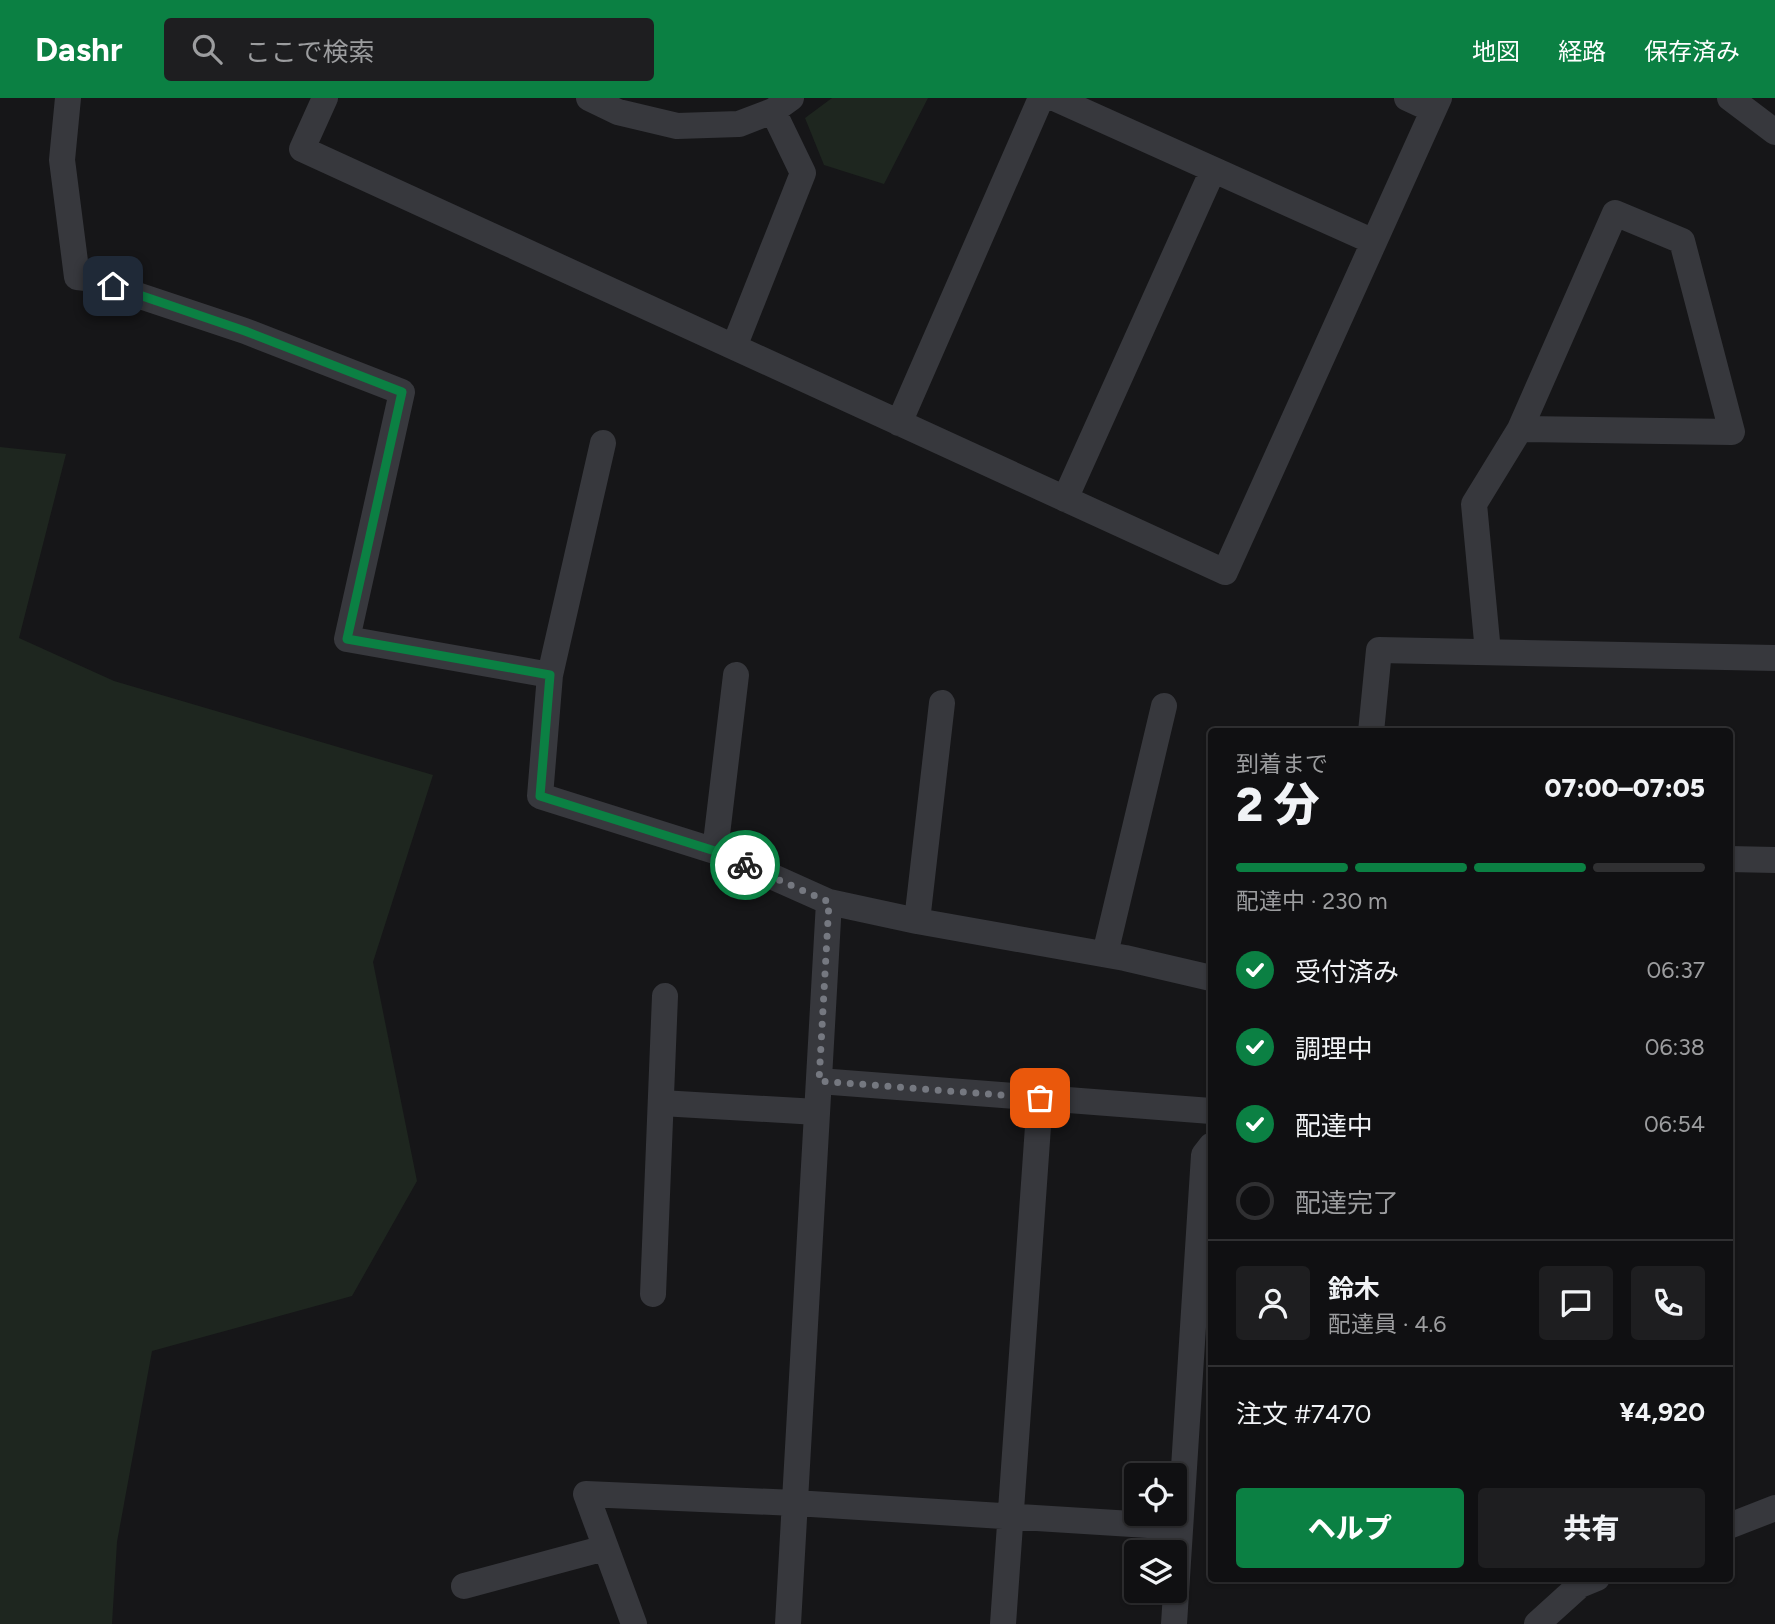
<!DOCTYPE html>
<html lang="ja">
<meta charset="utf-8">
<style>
:root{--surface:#101012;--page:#1e1e20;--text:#f1f3f6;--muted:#9c9d9f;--line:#303032;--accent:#0b8043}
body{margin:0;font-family:Figtree,"Noto Sans JP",sans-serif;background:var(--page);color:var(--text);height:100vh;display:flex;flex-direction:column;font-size:26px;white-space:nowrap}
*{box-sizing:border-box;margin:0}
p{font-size:23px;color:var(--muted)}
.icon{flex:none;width:38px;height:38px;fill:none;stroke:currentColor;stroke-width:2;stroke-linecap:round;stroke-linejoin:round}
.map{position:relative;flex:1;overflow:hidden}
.side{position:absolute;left:1208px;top:630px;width:525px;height:854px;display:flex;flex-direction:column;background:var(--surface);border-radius:7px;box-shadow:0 2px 5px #0004,0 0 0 2px var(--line)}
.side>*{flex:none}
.tools{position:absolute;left:1124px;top:1365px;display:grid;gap:14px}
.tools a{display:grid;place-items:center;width:63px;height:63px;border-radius:7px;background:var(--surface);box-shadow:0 2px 5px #0004,0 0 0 2px var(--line);font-size:35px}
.pin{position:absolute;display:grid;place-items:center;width:60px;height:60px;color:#fff;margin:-30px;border-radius:14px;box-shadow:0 4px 10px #0006}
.courier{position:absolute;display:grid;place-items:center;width:70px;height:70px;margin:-35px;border:5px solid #0b8043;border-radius:50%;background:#fff;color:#222;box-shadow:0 2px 9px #0007}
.headline em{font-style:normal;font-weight:800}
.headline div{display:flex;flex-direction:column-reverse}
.headline{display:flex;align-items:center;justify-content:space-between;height:119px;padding:0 28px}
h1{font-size:46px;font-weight:800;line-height:52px}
.bar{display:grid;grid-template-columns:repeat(4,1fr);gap:10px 7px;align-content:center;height:84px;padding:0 28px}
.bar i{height:9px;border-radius:5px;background:var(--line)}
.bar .active{background:var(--accent)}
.bar p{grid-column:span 4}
.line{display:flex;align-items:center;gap:18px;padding:0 28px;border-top:2px solid var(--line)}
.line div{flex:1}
.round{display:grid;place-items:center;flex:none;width:74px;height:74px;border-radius:7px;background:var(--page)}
ol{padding:0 28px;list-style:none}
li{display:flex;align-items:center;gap:21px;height:77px}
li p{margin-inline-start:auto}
li .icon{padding:7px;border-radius:50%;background:var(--accent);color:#fff;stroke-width:4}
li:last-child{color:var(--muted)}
li i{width:38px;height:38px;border:4px solid var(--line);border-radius:50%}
.cta{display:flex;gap:14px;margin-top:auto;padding:14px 28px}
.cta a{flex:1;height:80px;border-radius:7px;background:var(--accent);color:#fff;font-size:28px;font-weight:800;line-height:80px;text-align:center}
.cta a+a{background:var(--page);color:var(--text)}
header{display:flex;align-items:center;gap:42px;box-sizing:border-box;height:98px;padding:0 35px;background:var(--accent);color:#fff}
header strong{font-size:33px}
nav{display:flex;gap:38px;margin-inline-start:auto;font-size:24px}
.search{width:490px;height:63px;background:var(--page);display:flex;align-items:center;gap:18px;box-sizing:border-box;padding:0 24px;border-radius:7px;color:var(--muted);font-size:26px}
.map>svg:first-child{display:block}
.green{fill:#1e261f}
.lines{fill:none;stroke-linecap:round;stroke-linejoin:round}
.street{stroke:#37383d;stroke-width:26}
.done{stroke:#757880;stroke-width:7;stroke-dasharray:0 12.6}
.route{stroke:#0b8043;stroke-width:9}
</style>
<header>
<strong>Dashr</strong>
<div class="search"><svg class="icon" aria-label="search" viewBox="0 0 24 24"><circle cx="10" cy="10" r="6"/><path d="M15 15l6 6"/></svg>ここで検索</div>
<nav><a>地図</a><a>経路</a><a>保存済み</a></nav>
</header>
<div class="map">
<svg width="1775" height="1526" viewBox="0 0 1775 1526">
<rect width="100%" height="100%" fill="#161618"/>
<path class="green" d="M 832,0 L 928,0 L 884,86 L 824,67 L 805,20 Z
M 0,349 L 66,356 L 19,540 L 114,583 L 433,677 L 373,864 L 417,1083 L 352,1198 L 152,1253 L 117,1444 L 112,1526 L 0,1526 Z"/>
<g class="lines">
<path class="street" d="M 68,0 L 62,62 L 77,179 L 86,180 L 245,233 L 402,294 L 347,541 L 550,577 L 540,698 L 715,753 L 829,804 L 917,823 L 1125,860 L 1211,880
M 325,0 L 302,51 L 1225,474 L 1439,0
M 589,0 L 618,14 L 677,28 L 739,26 L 773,13
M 1054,0 L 1374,144
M 1407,0 L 1433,12
M 1730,0 L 1775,34
M 734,249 L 803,75 L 773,13 L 791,0
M 899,325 L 1041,0
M 1065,401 L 1213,72
M 1488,554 L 1474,406 L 1520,331 L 1615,115 L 1682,143 L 1732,334 L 1520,331
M 550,577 L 603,345
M 1371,634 L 1379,552 L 1775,560
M 715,753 L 736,577
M 1729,761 L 1775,762
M 917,823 L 942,605
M 1105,856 L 1164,608
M 819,983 L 1211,1013
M 661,1005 L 817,1014
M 653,1196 L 665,898
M 1729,1428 L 1775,1410
M 464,1488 L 605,1450
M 634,1526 L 586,1396 L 795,1405 L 1180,1429
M 788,1526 L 829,804
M 1003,1526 L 1040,1000
M 1174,1526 L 1204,1057 L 1211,1048
M 1537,1526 L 1580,1487 L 1597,1480"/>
</g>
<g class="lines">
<path class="done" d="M 745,767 L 829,804 L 819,983 L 1040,1000"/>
<path class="route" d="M 113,188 L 245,233 L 402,294 L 347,541 L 550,577 L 540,698 L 715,753 L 745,767"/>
</g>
</svg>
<div class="tools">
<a><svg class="icon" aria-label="locate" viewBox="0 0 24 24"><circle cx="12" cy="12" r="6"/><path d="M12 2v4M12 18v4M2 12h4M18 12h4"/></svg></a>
<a><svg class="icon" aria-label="layers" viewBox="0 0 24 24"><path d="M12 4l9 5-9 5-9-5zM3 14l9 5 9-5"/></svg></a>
</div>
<div class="pin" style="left:1040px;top:1000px;background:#ea580c"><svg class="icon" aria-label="bag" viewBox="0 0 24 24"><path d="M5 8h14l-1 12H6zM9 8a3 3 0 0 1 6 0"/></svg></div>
<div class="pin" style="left:113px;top:188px;background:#1f2937"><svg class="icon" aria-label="home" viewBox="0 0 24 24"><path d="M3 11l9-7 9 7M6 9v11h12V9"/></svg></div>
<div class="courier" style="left:745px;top:767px"><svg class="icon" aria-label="bike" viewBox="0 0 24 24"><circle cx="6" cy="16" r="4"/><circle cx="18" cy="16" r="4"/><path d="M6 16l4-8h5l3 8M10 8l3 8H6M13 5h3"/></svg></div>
<section class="side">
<div class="headline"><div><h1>2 分</h1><p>到着まで</p></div><em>07:00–07:05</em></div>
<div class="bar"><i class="active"></i><i class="active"></i><i class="active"></i><i></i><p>配達中 · 230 m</p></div>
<ol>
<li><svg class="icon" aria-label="check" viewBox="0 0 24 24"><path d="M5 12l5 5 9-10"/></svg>受付済み<p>06:37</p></li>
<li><svg class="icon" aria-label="check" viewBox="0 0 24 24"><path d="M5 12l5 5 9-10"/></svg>調理中<p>06:38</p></li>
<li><svg class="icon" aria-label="check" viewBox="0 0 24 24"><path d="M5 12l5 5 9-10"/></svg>配達中<p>06:54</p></li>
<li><i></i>配達完了</li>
</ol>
<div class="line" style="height:126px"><a class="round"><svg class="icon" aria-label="person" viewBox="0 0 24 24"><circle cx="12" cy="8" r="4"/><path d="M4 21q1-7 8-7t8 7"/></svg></a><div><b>鈴木</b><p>配達員 · 4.6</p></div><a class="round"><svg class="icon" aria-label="chat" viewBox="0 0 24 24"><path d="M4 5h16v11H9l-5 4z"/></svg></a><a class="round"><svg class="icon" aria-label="phone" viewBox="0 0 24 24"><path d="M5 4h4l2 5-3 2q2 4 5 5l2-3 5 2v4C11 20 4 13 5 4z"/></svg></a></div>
<div class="line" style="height:91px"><div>注文 #7470</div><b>¥4,920</b></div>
<div class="cta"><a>ヘルプ</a><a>共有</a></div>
</section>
</div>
